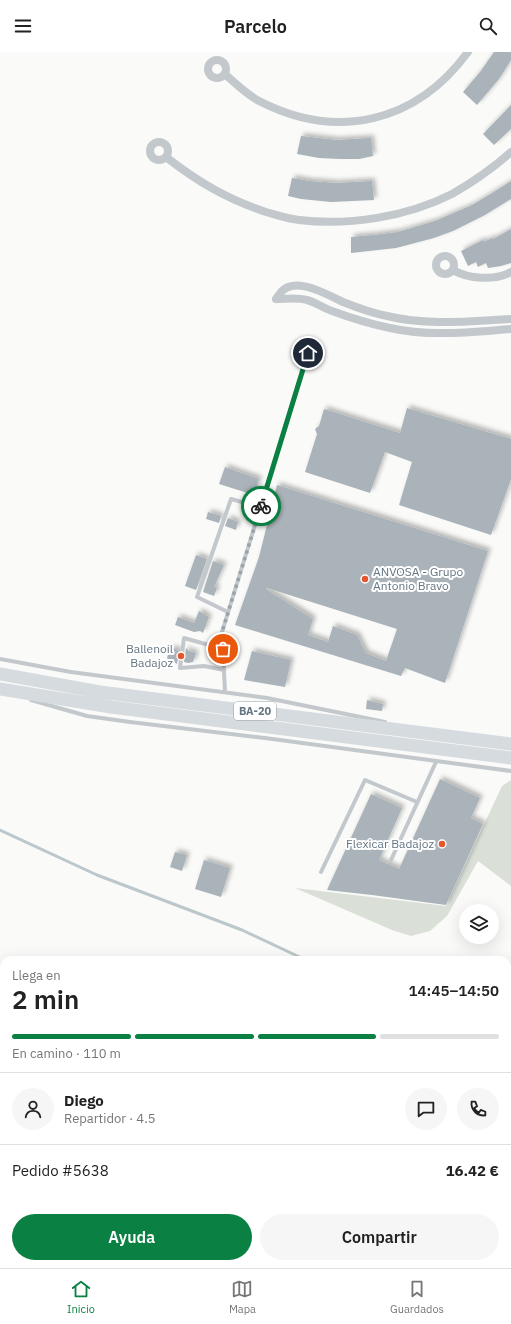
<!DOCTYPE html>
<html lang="es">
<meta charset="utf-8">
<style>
:root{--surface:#fff;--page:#f6f6f6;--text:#222;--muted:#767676;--line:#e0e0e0;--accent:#0b8043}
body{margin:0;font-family:"IBM Plex Sans",sans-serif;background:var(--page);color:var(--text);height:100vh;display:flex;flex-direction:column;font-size:15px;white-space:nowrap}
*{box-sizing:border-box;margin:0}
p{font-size:13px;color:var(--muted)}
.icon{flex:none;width:22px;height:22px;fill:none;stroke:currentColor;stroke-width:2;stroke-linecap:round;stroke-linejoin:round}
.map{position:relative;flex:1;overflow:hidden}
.panel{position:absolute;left:0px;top:904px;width:511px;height:312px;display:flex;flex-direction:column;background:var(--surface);border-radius:12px 12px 0 0;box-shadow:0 4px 16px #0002}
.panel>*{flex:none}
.buttons{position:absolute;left:459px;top:852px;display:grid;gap:8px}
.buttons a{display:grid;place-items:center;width:40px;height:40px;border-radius:50%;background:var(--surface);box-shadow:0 4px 16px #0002;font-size:20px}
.pin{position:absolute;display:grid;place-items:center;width:34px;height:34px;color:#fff;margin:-17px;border:2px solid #fff;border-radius:50%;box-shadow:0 1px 4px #0007}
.courier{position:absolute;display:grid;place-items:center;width:40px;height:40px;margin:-20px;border:3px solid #0b8043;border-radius:50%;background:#fff;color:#222;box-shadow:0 1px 5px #0007}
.headline em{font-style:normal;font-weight:600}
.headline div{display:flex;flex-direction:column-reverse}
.headline{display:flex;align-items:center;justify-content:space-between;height:68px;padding:0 12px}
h1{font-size:26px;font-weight:600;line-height:30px}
.bar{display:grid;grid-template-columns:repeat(4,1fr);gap:6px 4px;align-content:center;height:48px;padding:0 12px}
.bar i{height:5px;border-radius:3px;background:var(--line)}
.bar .current{background:var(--accent)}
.bar p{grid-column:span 4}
.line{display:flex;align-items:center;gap:10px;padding:0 12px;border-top:1px solid var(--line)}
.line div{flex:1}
.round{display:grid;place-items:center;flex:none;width:42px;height:42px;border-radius:21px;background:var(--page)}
.action{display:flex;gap:8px;margin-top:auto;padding:8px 12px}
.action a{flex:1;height:46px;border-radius:24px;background:var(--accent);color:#fff;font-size:16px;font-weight:600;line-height:46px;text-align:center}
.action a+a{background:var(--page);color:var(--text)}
header{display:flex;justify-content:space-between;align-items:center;height:52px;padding:0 12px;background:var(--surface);font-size:18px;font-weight:600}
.dock{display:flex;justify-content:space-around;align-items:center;height:56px;border-top:1px solid var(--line);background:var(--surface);font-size:11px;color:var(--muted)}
.dock a{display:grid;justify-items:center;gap:2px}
.dock .current{color:var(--accent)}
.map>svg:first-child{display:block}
.green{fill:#dadfd7}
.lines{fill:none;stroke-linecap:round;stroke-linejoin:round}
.stream{stroke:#bbc7cb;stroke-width:3}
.building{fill:#aab3b9;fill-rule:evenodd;filter:url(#shadow)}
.service{stroke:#c3c8cc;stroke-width:4}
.minor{stroke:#c3c8cc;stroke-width:8}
.trunk{stroke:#d6dbdf;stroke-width:13}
.done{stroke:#99a4ac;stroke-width:4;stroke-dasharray:0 7.2}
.route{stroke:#0b8043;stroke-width:5}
.poi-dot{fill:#e4572e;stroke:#fff;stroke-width:1.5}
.labels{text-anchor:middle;stroke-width:4;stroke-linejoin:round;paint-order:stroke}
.shield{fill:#fff;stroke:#939fa8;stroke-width:1}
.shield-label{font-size:11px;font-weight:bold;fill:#657683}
.poi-label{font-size:12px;fill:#657683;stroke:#fff;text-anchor:end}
</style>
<header><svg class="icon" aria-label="menu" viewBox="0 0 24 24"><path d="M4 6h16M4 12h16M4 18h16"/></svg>Parcelo<svg class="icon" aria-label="search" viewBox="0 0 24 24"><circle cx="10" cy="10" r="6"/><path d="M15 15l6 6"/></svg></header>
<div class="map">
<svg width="511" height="1216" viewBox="0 0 511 1216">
<defs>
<filter id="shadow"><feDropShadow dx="3" dy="-3" stdDeviation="2" flood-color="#0004"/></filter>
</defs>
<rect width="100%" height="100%" fill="#fafaf8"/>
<path class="green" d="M 511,728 L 511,834 L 478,809 L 447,864 L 430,879 L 411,884 L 392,878 L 295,836 L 446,854 L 502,734 Z"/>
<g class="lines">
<path class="stream" d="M 0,778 L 97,823 L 242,878 L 306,908
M 0,944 L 4,947
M 310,1212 L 311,1216
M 489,1216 L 489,1212"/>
</g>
<path class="building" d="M 494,0 L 511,0 L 511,8 L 499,27 L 477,53 L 463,40 L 480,20 Z
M 511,53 L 511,77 L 494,93 L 483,82 Z
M 301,84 L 336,88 L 371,86 L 373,104 L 359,107 L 340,107 L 319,106 L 297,102 Z
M 292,126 L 309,129 L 336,131 L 372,129 L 374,148 L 331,150 L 301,147 L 288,144 Z
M 511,129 L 511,147 L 485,163 L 453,179 L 434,186 L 396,196 L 351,201 L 351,185 L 374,183 L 398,180 L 435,169 L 472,153 L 492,141 Z
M 511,177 L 511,211 L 501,214 L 488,216 L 486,211 L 478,215 L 476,210 L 468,214 L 461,199 L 483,188 L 484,190 L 492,186 L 493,187 Z
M 407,356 L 511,387 L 511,427 L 491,483 L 399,453 L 412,410 L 385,400 L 370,441 L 305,420 L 317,382 L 315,377 L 319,374 L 324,357 L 400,381 Z
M 225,415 L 259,427 L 254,443 L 219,432 Z
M 277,433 L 488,499 L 445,631 L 405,616 L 401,624 L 235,573 L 259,505 ZM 267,536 L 397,577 L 386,609 L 366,601 L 357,583 L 333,574 L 328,590 L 308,583 L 313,567 L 266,537 Z
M 208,460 L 221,464 L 219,471 L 206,467 Z
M 228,466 L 238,470 L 236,478 L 225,474 Z
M 196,503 L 207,507 L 196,538 L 185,534 Z
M 213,509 L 224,513 L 214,535 L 217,536 L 214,544 L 203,540 Z
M 199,559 L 209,565 L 203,581 L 200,579 L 194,580 L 175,573 L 178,565 L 194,571 Z
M 173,596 L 179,599 L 177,612 L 174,610 L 171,611 L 167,606 L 169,599 Z
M 186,596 L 189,599 L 196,601 L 193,610 L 188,611 L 184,610 Z
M 252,599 L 291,608 L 285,635 L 244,628 Z
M 367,648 L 383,652 L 382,659 L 366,657 Z
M 440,727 L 480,746 L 471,766 L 483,772 L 446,853 L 372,843 L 327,838 L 371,742 L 402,756 L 379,808 L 399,817 Z
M 175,800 L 187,803 L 182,819 L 170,815 Z
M 204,808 L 230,816 L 221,845 L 195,837 Z"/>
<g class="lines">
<path class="service" d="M 228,560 L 197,545 L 231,447 L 260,455
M 223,597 L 184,586 L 180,616 L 204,614 L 224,618
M 0,607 L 71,620 L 267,646 L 385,670
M 225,640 L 222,580 L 308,301
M 31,648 L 87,664 L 130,670 L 265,686 L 511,719
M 391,808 L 436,710
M 321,820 L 365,728 L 417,750"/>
<path class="minor" d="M208 17a9 9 0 1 1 18 0a9 9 0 1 1-18 0Z
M 226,23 C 236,32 246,42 259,49 C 337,89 416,71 468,0
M150 99a9 9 0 1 1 18 0a9 9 0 1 1-18 0Z
M 166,105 C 198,130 227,147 266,160 C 277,163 288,167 299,168 C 348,174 407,165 452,142 C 473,130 493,116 511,100
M436 213a9 9 0 1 1 18 0a9 9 0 1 1-18 0Z
M 453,218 C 468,227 495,229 511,220
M 276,247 C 280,241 284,235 292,234 C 307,231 330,244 343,250 C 358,256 372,261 387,264 C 428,274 470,269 511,267
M 276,247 C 286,247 297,245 307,248 C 315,250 323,256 332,259 C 351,266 370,272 390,276 C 430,285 471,280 511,277"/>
<path class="trunk" d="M 0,622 L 100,640 L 511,692
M 0,637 L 111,655 L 511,706"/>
</g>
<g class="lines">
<path class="done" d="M 223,597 L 222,580 L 261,454"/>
<path class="route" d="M 261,454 L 308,301"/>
</g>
<g class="poi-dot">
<circle cx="365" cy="527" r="4"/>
<circle cx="181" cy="604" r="4"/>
<circle cx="442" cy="792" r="4"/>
</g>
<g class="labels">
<rect class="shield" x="234" y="650" width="42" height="18" rx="3"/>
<g class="shield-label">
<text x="255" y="663">BA-20</text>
</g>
<g class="poi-label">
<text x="373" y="524" text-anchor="start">ANVOSA - Grupo<tspan x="373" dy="14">Antonio Bravo</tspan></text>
<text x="173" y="601">Ballenoil<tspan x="173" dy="14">Badajoz</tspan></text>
<text x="434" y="796">Flexicar Badajoz</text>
</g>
</g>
</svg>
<div class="buttons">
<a><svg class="icon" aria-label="layers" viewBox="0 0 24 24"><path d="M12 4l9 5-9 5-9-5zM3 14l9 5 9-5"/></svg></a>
</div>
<div class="pin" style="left:223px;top:597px;background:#ea580c"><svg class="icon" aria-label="bag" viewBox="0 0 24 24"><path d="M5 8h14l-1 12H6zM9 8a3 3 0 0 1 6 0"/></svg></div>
<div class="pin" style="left:308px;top:301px;background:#1f2937"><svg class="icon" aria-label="home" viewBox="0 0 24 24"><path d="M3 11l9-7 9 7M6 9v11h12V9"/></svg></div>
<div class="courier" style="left:261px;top:454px"><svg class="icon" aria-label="bike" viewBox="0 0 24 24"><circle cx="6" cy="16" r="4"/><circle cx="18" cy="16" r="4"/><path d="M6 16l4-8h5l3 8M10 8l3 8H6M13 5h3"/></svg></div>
<section class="panel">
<div class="headline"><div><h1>2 min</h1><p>Llega en</p></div><em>14:45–14:50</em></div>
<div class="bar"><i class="current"></i><i class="current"></i><i class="current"></i><i></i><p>En camino · 110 m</p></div>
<div class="line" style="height:72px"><a class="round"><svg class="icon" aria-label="person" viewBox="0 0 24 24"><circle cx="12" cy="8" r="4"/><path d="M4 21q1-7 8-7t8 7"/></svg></a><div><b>Diego</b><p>Repartidor · 4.5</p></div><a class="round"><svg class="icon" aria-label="chat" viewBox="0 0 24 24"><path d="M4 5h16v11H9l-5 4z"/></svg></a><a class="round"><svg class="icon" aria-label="phone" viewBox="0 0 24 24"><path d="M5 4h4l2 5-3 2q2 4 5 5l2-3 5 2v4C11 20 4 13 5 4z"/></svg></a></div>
<div class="line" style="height:52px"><div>Pedido #5638</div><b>16.42 €</b></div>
<div class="action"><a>Ayuda</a><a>Compartir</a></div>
</section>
</div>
<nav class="dock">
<a class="current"><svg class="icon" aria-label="home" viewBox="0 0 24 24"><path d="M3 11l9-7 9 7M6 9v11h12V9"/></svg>Inicio</a>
<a><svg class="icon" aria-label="map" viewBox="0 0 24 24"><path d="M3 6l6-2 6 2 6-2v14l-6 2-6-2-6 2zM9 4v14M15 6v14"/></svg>Mapa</a>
<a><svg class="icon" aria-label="saved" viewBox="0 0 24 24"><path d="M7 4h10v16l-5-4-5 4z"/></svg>Guardados</a>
</nav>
